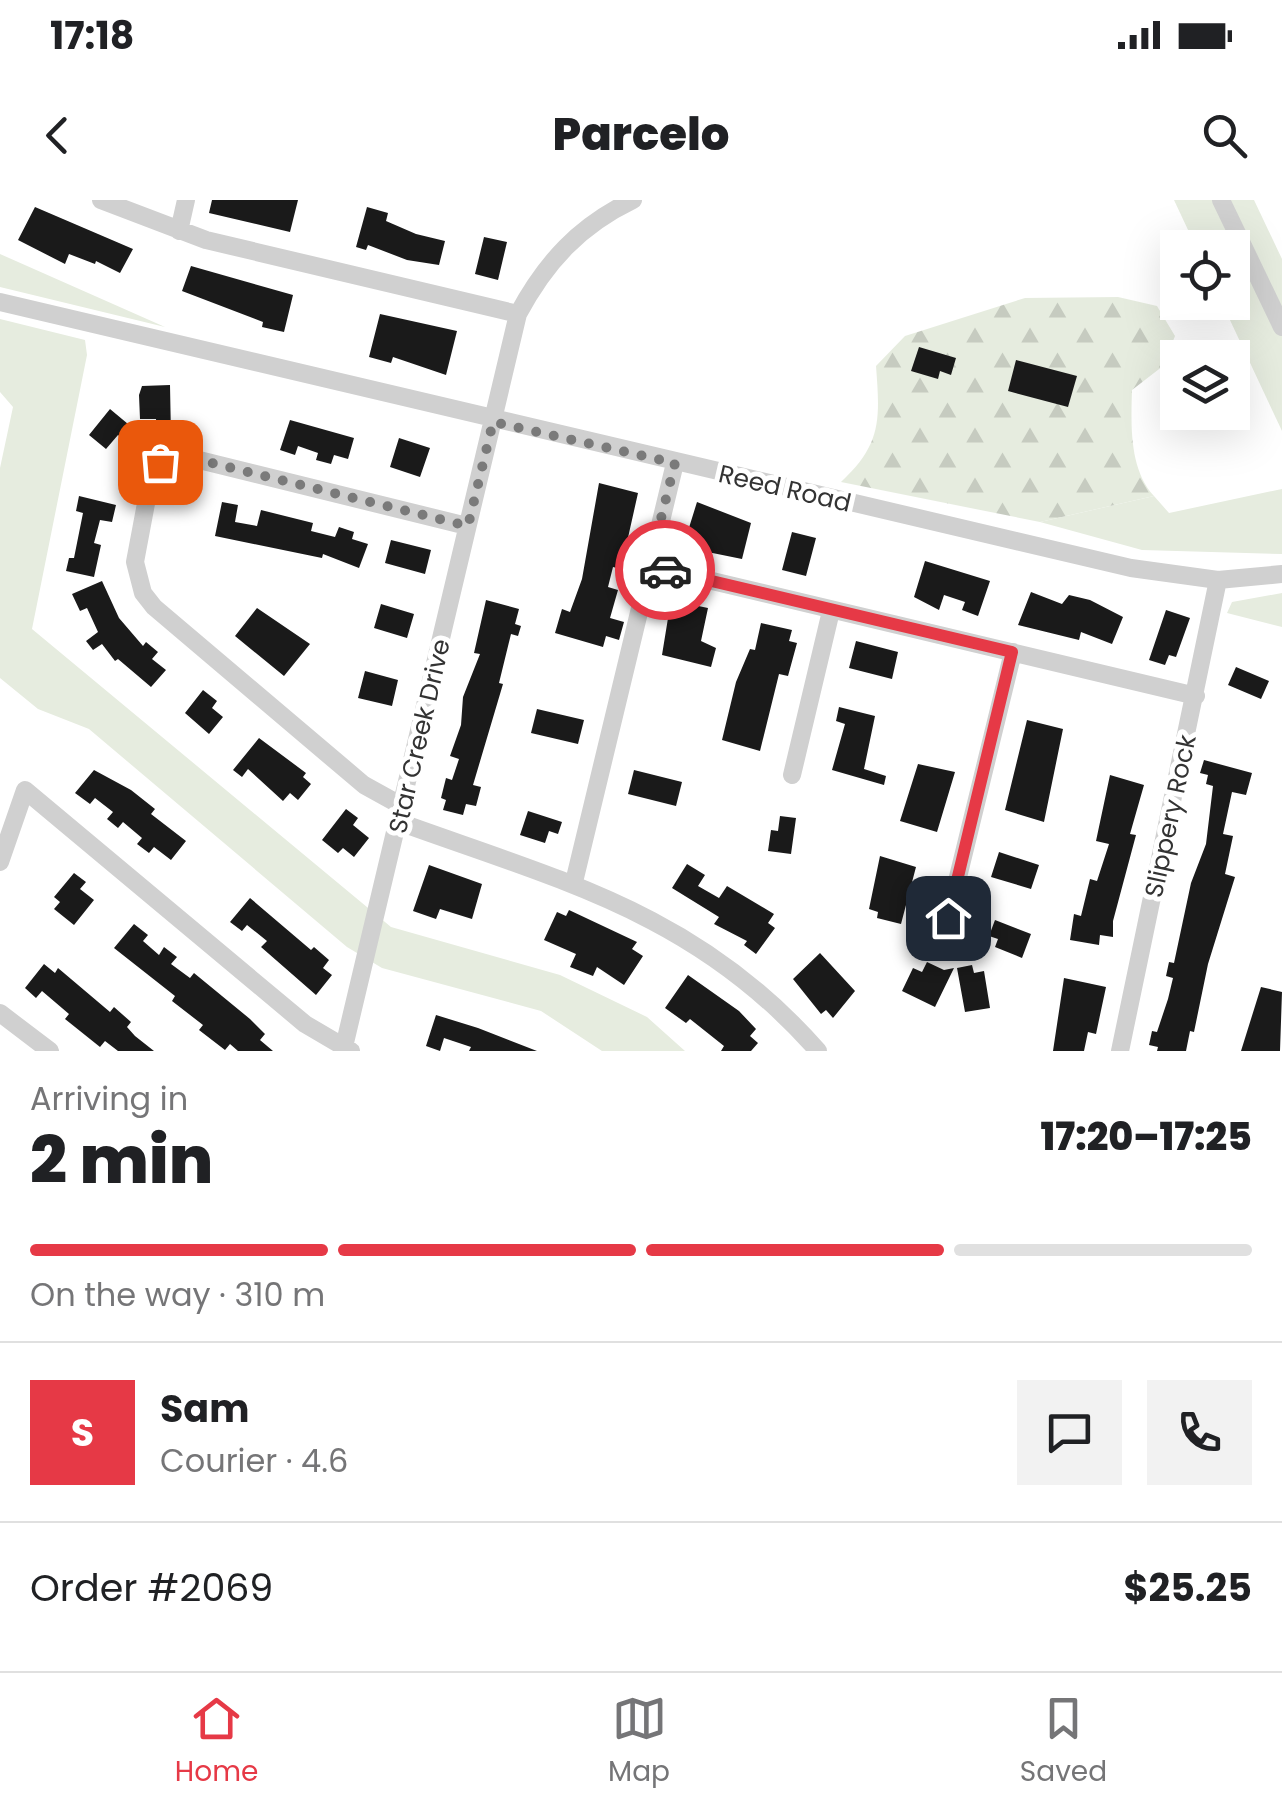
<!DOCTYPE html>
<meta charset="utf-8">
<style>
:root{--surface:#fff;--page:#f2f2f2;--text:#202124;--muted:#757577;--line:#e0e0e0;--accent:#e63946}
body{margin:0;font-family:Poppins,sans-serif;background:var(--page);color:var(--text);height:100vh;display:flex;flex-direction:column;font-size:38px;white-space:nowrap}
*{box-sizing:border-box;margin:0}
p{font-size:32px;color:var(--muted)}
.icon{flex:none;width:55px;height:55px;fill:none;stroke:currentColor;stroke-width:2;stroke-linecap:round;stroke-linejoin:round}
.map{position:relative;height:851px;overflow:hidden}
.details{display:flex;flex-direction:column;background:var(--surface);flex:1}
.details>*{flex:none}
.tools{position:absolute;left:1160px;top:30px;display:grid;gap:20px}
.tools a{display:grid;place-items:center;width:90px;height:90px;border-radius:0px;background:var(--surface);box-shadow:0 10px 40px #0002;font-size:50px}
.pin{position:absolute;display:grid;place-items:center;width:85px;height:85px;color:#fff;margin:-42px;border-radius:20px;box-shadow:0 5px 15px #0006}
.courier{position:absolute;display:grid;place-items:center;width:100px;height:100px;margin:-50px;border:8px solid #e63946;border-radius:50%;background:#fff;color:#222;box-shadow:0 2px 12px #0007}
.summary em{font-style:normal;font-weight:800}
.summary div{display:flex;flex-direction:column-reverse}
.summary{display:flex;align-items:center;justify-content:space-between;height:170px;padding:0 30px}
h1{font-size:65px;font-weight:800;line-height:75px}
.bar{display:grid;grid-template-columns:repeat(4,1fr);gap:15px 10px;align-content:center;height:120px;padding:0 30px}
.bar i{height:12px;border-radius:8px;background:var(--line)}
.bar .on{background:var(--accent)}
.bar p{grid-column:span 4}
.line{display:flex;align-items:center;gap:25px;padding:0 30px;border-top:2px solid var(--line)}
.line div{flex:1}
.round{display:grid;place-items:center;flex:none;width:105px;height:105px;border-radius:0px;background:var(--page)}
.status{display:flex;justify-content:space-between;align-items:center;height:70px;padding:0 50px;background:var(--surface);direction:ltr}
.status svg{height:28px;fill:currentColor}
header{display:flex;justify-content:space-between;align-items:center;height:130px;padding:0 30px;background:var(--surface);font-size:45px;font-weight:800}
.tab-bar{display:flex;justify-content:space-around;align-items:center;height:140px;border-top:2px solid var(--line);background:var(--surface);font-size:28px;color:var(--muted)}
.tab-bar a{display:grid;justify-items:center;gap:5px}
.tab-bar .on{color:var(--accent)}
.map>svg:first-child{display:block}
.grass{fill:#e6ecdf}
.forest{fill:url(#forest-firs)}
.building{fill:#1a1a1a}
.lines{fill:none;stroke-linecap:round;stroke-linejoin:round}
.minor{stroke:#d0d0d0;stroke-width:18}
.done{stroke:#7a7a7a;stroke-width:10;stroke-dasharray:0 18}
.route{stroke:#e63946;stroke-width:12}
.labels{text-anchor:middle;stroke-width:10;stroke-linejoin:round;paint-order:stroke}
.street-label{font-size:25px;fill:#333;stroke:#fff}
</style>
<div class="status"><b>17:18</b><svg viewBox="0 0 49 12"><path d="M0 12V9h3v3zM5 12V6h3v6zM10 12V3h3v9zM15 12V0h3v12zM26 1h20v11H26zM47 4h2v5h-2z"/></svg></div>
<header><svg class="icon" aria-label="back" viewBox="0 0 24 24"><path d="M15 5l-7 7 7 7"/></svg>Parcelo<svg class="icon" aria-label="search" viewBox="0 0 24 24"><circle cx="10" cy="10" r="6"/><path d="M15 15l6 6"/></svg></header>
<div class="map">
<svg width="1282" height="851" viewBox="0 0 1282 851">
<defs>
<pattern id="forest-firs" width="22" height="20" patternUnits="userSpaceOnUse" patternTransform="scale(2.5)"><rect width="22" height="20" fill="#e6ecdf"/><path d="M5 1l3.5 6h-7zM16 11l3.5 6h-7z" fill="#c6cbc0"/></pattern>
</defs>
<rect width="100%" height="100%" fill="#fff"/>
<path class="grass" d="M 1174,0 L 1254,0 L 1282,59 L 1282,231 L 1222,103 L 1232,102 L 1232,48 L 1196,47 Z
M 0,54 L 165,127 L 0,87 Z
M 0,119 L 85,140 L 87,155 L 32,429 L 391,727 L 560,775 L 647,817 L 685,851 L 602,851 L 541,811 L 382,768 L 347,747 L 89,529 L 38,509 L 0,478 L 0,268 L 13,207 L 0,192 Z
M 1282,289 L 1282,354 L 1142,350 L 1040,322 L 1154,296 L 1169,313 Z
M 1282,393 L 1282,427 L 1227,413 L 1232,402 Z"/>
<path class="forest" d="M 1118,97 L 1157,106 L 1175,136 L 1163,166 L 1132,190 C 1131,224 1129,269 1154,296 L 1040,322 L 841,282 C 882,244 880,219 876,166 L 905,136 L 1025,98 Z"/>
<path class="building" d="M 212,0 L 298,0 L 290,32 L 209,13 Z
M 35,7 L 133,49 L 120,73 L 96,61 L 95,64 L 69,54 L 65,64 L 18,40 Z
M 367,7 L 388,13 L 386,21 L 416,34 L 445,41 L 439,65 L 407,60 L 368,45 L 366,50 L 356,47 Z
M 484,37 L 507,42 L 498,80 L 475,74 Z
M 191,66 L 293,95 L 284,132 L 262,127 L 263,122 L 182,91 Z
M 380,114 L 457,131 L 446,175 L 393,157 L 391,163 L 369,157 Z
M 919,147 L 956,158 L 951,175 L 940,171 L 938,179 L 911,171 Z
M 1016,160 L 1077,176 L 1068,207 L 1008,191 Z
M 170,185 L 171,236 L 157,236 L 156,219 L 140,219 L 139,195 L 142,186 Z
M 110,209 L 134,229 L 124,240 L 118,235 L 106,249 L 89,235 Z
M 290,220 L 354,238 L 348,259 L 334,255 L 331,264 L 316,260 L 318,253 L 298,246 L 295,255 L 280,250 Z
M 399,238 L 430,248 L 420,277 L 390,267 Z
M 599,283 L 638,293 L 621,369 L 613,367 L 608,387 L 618,390 L 610,418 L 624,422 L 619,440 L 606,436 L 603,447 L 555,433 L 562,409 L 570,412 L 582,379 Z
M 79,296 L 116,305 L 112,322 L 100,320 L 94,343 L 101,345 L 94,377 L 66,371 L 69,358 L 74,358 L 83,313 L 76,311 Z
M 222,302 L 238,305 L 235,322 L 257,326 L 261,310 L 313,323 L 311,331 L 335,337 L 339,327 L 354,332 L 352,339 L 368,344 L 359,368 L 323,354 L 322,358 L 215,336 Z
M 697,302 L 751,323 L 742,359 L 683,347 Z
M 792,332 L 816,338 L 806,376 L 782,370 Z
M 391,340 L 431,350 L 425,374 L 385,363 Z
M 925,361 L 990,381 L 978,416 L 962,410 L 965,402 L 944,395 L 939,410 L 914,397 Z
M 102,381 L 119,418 L 143,446 L 146,442 L 158,452 L 152,459 L 166,470 L 151,487 L 118,459 L 115,461 L 102,444 L 93,450 L 86,441 L 98,432 L 87,408 L 80,411 L 72,394 Z
M 1031,392 L 1062,404 L 1069,395 L 1090,400 L 1123,417 L 1112,444 L 1081,432 L 1079,440 L 1018,425 Z
M 486,400 L 519,409 L 515,424 L 521,426 L 518,436 L 511,434 L 499,483 L 503,484 L 473,585 L 481,587 L 476,606 L 466,604 L 463,615 L 443,610 L 446,600 L 441,598 L 446,578 L 452,580 L 459,559 L 450,556 L 461,525 L 463,497 L 480,454 L 474,453 Z
M 679,402 L 708,408 L 701,441 L 716,448 L 711,467 L 662,455 L 669,412 L 677,414 Z
M 381,404 L 414,414 L 407,438 L 374,428 Z
M 257,408 L 310,444 L 284,476 L 235,436 Z
M 1166,410 L 1190,418 L 1176,457 L 1169,455 L 1165,465 L 1149,460 Z
M 761,423 L 792,430 L 789,441 L 797,443 L 788,476 L 779,474 L 760,551 L 722,540 L 736,482 L 750,449 L 755,450 Z
M 856,441 L 898,452 L 892,479 L 849,468 Z
M 1236,467 L 1269,481 L 1261,499 L 1228,485 Z
M 365,471 L 398,480 L 392,506 L 358,498 Z
M 203,490 L 217,501 L 212,508 L 223,517 L 209,534 L 185,513 Z
M 839,507 L 875,516 L 864,569 L 886,576 L 884,585 L 832,570 L 845,524 L 836,521 Z
M 537,509 L 584,520 L 578,544 L 531,533 Z
M 1027,520 L 1063,529 L 1044,622 L 1005,610 Z
M 259,538 L 306,573 L 303,577 L 311,584 L 298,600 L 290,593 L 283,601 L 248,569 L 242,577 L 233,570 Z
M 1204,560 L 1252,573 L 1246,595 L 1232,592 L 1223,634 L 1233,636 L 1225,674 L 1235,677 L 1208,764 L 1194,832 L 1190,831 L 1186,851 L 1157,851 L 1158,847 L 1149,845 L 1152,831 L 1157,832 L 1168,799 L 1173,778 L 1166,776 L 1169,762 L 1174,763 L 1191,683 L 1206,644 L 1213,586 L 1206,584 L 1208,575 L 1200,573 Z
M 918,564 L 955,572 L 937,632 L 900,621 Z
M 94,570 L 131,590 L 155,609 L 151,614 L 186,641 L 171,660 L 154,647 L 149,653 L 137,644 L 142,638 L 123,622 L 118,628 L 107,619 L 113,612 L 95,598 L 90,604 L 75,593 Z
M 634,570 L 682,582 L 676,606 L 628,594 Z
M 1110,575 L 1144,585 L 1130,634 L 1136,635 L 1113,721 L 1113,737 L 1100,735 L 1099,745 L 1070,740 L 1074,714 L 1081,716 L 1090,679 L 1097,681 L 1109,644 L 1096,641 Z
M 346,609 L 358,618 L 353,625 L 369,638 L 354,657 L 343,648 L 338,653 L 322,640 Z
M 528,611 L 562,622 L 558,634 L 549,631 L 545,643 L 520,635 Z
M 780,616 L 796,618 L 791,654 L 768,651 L 771,630 L 778,631 Z
M 999,652 L 1039,665 L 1031,689 L 991,677 Z
M 880,656 L 916,667 L 901,724 L 877,718 L 878,712 L 869,709 Z
M 687,664 L 705,675 L 698,686 L 719,698 L 727,686 L 774,714 L 768,723 L 775,728 L 756,754 L 744,745 L 747,741 L 714,724 L 719,717 L 672,688 Z
M 429,665 L 482,684 L 472,719 L 440,709 L 436,719 L 413,711 Z
M 74,673 L 86,682 L 80,689 L 94,700 L 74,725 L 54,709 L 60,702 L 54,697 Z
M 250,698 L 311,750 L 314,747 L 329,760 L 323,768 L 332,775 L 316,795 L 261,747 L 267,741 L 247,725 L 242,731 L 230,722 Z
M 569,710 L 637,742 L 632,749 L 643,756 L 624,785 L 597,767 L 593,776 L 570,767 L 576,754 L 544,740 L 557,712 L 566,716 Z
M 995,720 L 1031,734 L 1022,758 L 995,747 L 998,739 L 989,736 Z
M 134,724 L 148,735 L 143,741 L 159,755 L 164,747 L 177,757 L 171,764 L 190,778 L 194,773 L 250,819 L 265,834 L 260,840 L 273,851 L 238,851 L 230,844 L 225,850 L 199,830 L 203,825 L 172,801 L 175,796 L 114,748 Z
M 820,753 L 855,791 L 833,818 L 826,810 L 821,814 L 793,779 Z
M 927,762 L 944,770 L 954,768 L 935,807 L 902,791 L 913,768 L 922,772 Z
M 44,764 L 55,773 L 58,768 L 110,812 L 114,807 L 131,822 L 127,827 L 135,836 L 154,851 L 118,851 L 105,841 L 100,847 L 65,819 L 69,814 L 42,791 L 36,798 L 25,788 Z
M 972,765 L 974,773 L 984,771 L 990,808 L 965,812 L 957,768 Z
M 688,775 L 739,811 L 756,829 L 750,836 L 758,843 L 751,851 L 721,851 L 724,846 L 690,819 L 686,823 L 665,808 Z
M 1064,778 L 1106,787 L 1096,834 L 1088,832 L 1084,851 L 1053,851 Z
M 1261,787 L 1282,792 L 1280,851 L 1241,851 Z
M 436,815 L 478,828 L 537,851 L 469,851 L 471,847 L 444,838 L 440,851 L 426,846 Z"/>
<g class="lines">
<path class="minor" d="M 101,0 L 206,40 L 518,114
M 1221,0 L 1282,127
M 179,31 L 186,0
M 0,102 L 1131,368 L 1218,380 L 1282,374
M 649,366 L 1196,496
M 792,575 L 831,411
M 402,606 L 364,585 L 154,407 L 143,393 L 135,362 L 151,277 L 166,259 L 187,257 L 467,326
M 399,622 C 562,681 698,714 818,851
M 0,662 L 25,590 L 305,824 L 351,851
M 574,682 L 675,263
M 948,718 L 1013,452
M 0,813 L 50,851
M 343,851 L 518,114 C 546,62 579,26 633,0
M 1120,851 L 1218,380"/>
</g>
<g class="lines">
<path class="done" d="M 160,262 L 187,257 L 468,326 L 493,222 L 675,263 L 649,366 L 665,370"/>
<path class="route" d="M 665,370 L 1012,452 L 948,718"/>
</g>
<g class="labels">
<g class="street-label">
<text transform="translate(785 288) rotate(13)" y="9">Reed Road</text>
<text transform="translate(419 536) rotate(-77)" y="9">Star Creek Drive</text>
<text transform="translate(1170 616) rotate(-78)" y="9">Slippery Rock</text>
</g>
</g>
</svg>
<div class="tools">
<a><svg class="icon" aria-label="locate" viewBox="0 0 24 24"><circle cx="12" cy="12" r="6"/><path d="M12 2v4M12 18v4M2 12h4M18 12h4"/></svg></a>
<a><svg class="icon" aria-label="layers" viewBox="0 0 24 24"><path d="M12 4l9 5-9 5-9-5zM3 14l9 5 9-5"/></svg></a>
</div>
<div class="pin" style="left:160px;top:262px;background:#ea580c"><svg class="icon" aria-label="bag" viewBox="0 0 24 24"><path d="M5 8h14l-1 12H6zM9 8a3 3 0 0 1 6 0"/></svg></div>
<div class="pin" style="left:948px;top:718px;background:#1f2937"><svg class="icon" aria-label="home" viewBox="0 0 24 24"><path d="M3 11l9-7 9 7M6 9v11h12V9"/></svg></div>
<div class="courier" style="left:665px;top:370px"><svg class="icon" aria-label="car" viewBox="0 0 24 24"><path d="M5 17H2v-5l4-1 3-4h7l3 4 3 1v5h-3M9 17h6M6 11h13"/><circle cx="7" cy="17" r="2"/><circle cx="17" cy="17" r="2"/></svg></div>
</div>
<section class="details">
<div class="summary"><div><h1>2 min</h1><p>Arriving in</p></div><em>17:20–17:25</em></div>
<div class="bar"><i class="on"></i><i class="on"></i><i class="on"></i><i></i><p>On the way · 310 m</p></div>
<div class="line" style="height:180px"><b class="round" style="background:var(--accent);color:#fff">S</b><div><b>Sam</b><p>Courier · 4.6</p></div><a class="round"><svg class="icon" aria-label="chat" viewBox="0 0 24 24"><path d="M4 5h16v11H9l-5 4z"/></svg></a><a class="round"><svg class="icon" aria-label="phone" viewBox="0 0 24 24"><path d="M5 4h4l2 5-3 2q2 4 5 5l2-3 5 2v4C11 20 4 13 5 4z"/></svg></a></div>
<div class="line" style="height:130px"><div>Order #2069</div><b>$25.25</b></div>
</section>
<nav class="tab-bar">
<a class="on"><svg class="icon" aria-label="home" viewBox="0 0 24 24"><path d="M3 11l9-7 9 7M6 9v11h12V9"/></svg>Home</a>
<a><svg class="icon" aria-label="map" viewBox="0 0 24 24"><path d="M3 6l6-2 6 2 6-2v14l-6 2-6-2-6 2zM9 4v14M15 6v14"/></svg>Map</a>
<a><svg class="icon" aria-label="saved" viewBox="0 0 24 24"><path d="M7 4h10v16l-5-4-5 4z"/></svg>Saved</a>
</nav>
